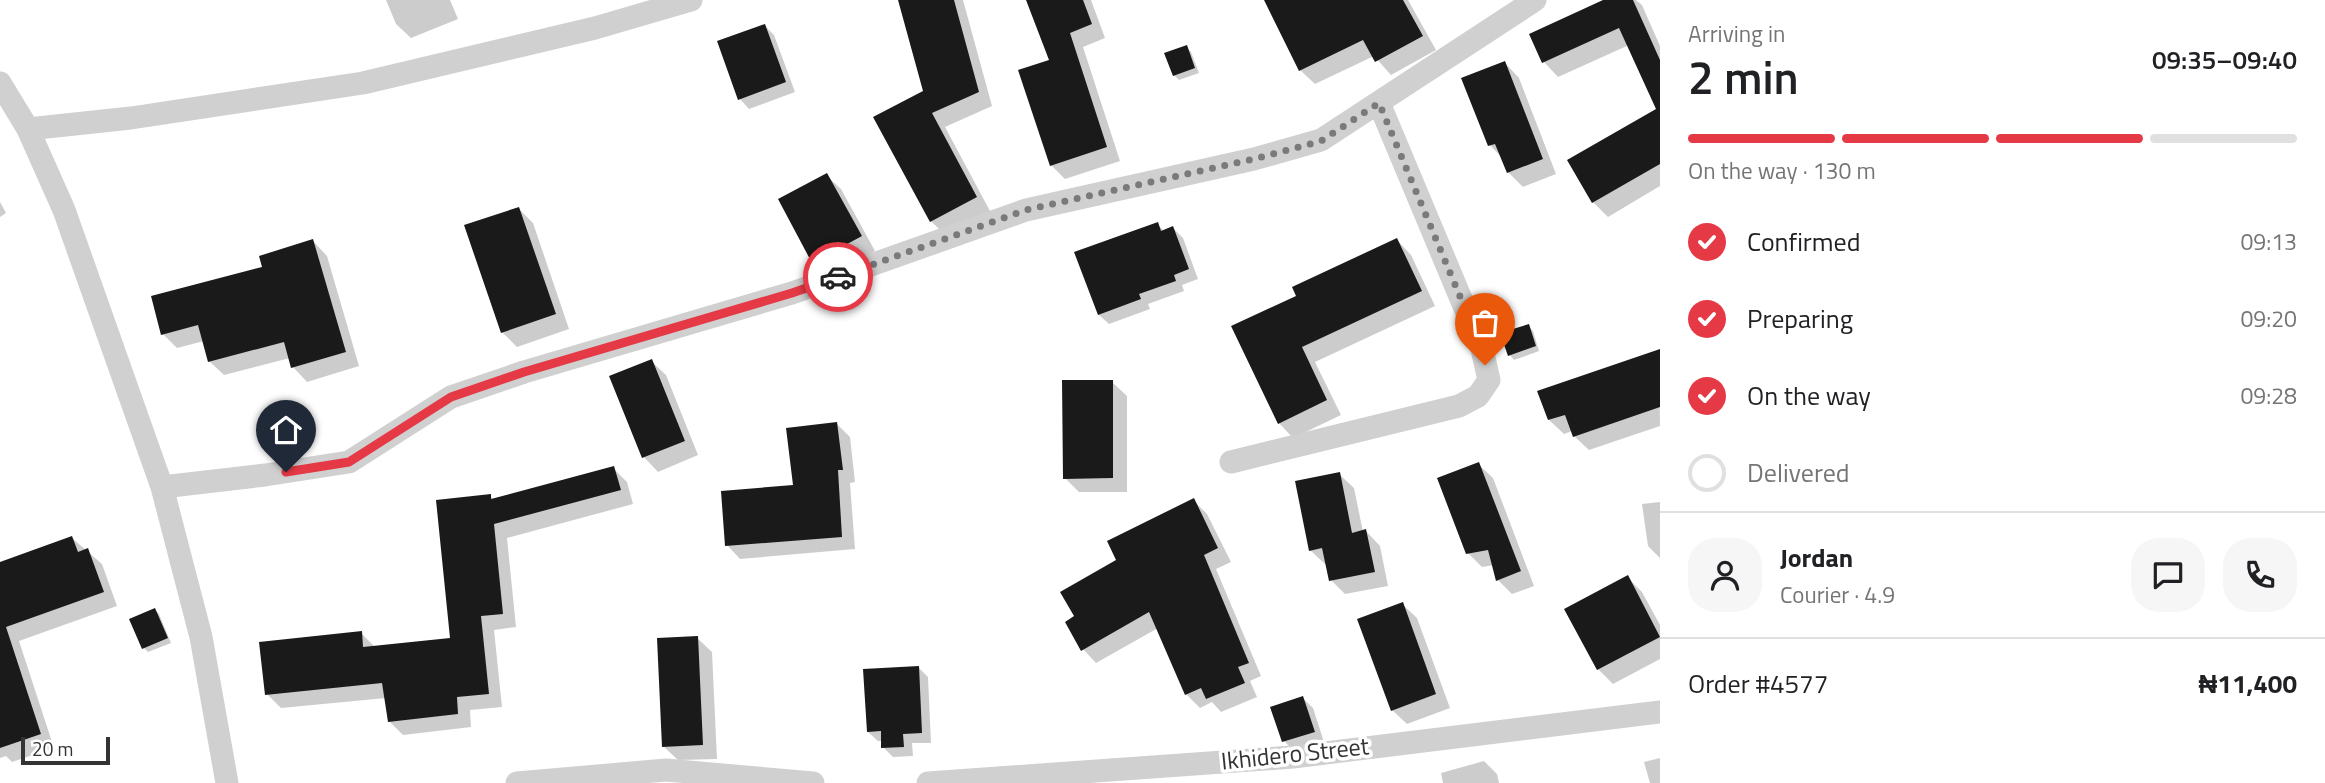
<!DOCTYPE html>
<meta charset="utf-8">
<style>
:root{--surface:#fff;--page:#f6f6f6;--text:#202124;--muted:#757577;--line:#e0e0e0;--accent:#e63946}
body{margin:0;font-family:"Titillium Web",sans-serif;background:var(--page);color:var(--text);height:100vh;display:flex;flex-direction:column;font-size:26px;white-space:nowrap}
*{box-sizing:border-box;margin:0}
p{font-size:23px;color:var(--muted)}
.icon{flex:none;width:38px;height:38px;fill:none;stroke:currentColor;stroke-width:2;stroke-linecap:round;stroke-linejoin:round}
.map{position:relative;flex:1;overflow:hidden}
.drawer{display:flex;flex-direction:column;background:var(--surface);width:665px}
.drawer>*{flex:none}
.scale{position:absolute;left:21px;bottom:18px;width:89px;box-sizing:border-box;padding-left:7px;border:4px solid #333;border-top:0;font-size:19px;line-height:24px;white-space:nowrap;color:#333;-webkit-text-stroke:5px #fff;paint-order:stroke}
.pin{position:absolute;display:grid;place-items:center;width:60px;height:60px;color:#fff;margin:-72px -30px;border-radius:50% 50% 50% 0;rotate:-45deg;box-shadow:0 0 7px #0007}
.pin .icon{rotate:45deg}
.courier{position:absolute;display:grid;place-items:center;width:70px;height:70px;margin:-35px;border:5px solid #e63946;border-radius:50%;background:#fff;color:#222;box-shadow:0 2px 9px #0007}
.overview em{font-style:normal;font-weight:600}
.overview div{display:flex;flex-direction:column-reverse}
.overview{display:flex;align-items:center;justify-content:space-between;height:119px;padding:0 28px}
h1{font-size:46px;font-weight:600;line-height:52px}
.bar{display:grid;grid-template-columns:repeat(4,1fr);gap:10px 7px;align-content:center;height:84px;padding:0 28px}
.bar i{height:9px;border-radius:5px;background:var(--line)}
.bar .on{background:var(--accent)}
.bar p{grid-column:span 4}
.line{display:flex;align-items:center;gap:18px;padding:0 28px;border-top:2px solid var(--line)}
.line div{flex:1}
.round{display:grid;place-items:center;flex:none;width:74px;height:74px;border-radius:28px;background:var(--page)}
ol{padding:0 28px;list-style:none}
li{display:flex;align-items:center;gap:21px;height:77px}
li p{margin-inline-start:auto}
li .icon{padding:7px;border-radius:50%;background:var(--accent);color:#fff;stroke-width:4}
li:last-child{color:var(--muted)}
li i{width:38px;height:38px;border:4px solid var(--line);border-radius:50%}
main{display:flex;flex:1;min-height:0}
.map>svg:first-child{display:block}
.shadow{fill:#0003}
.building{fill:#1a1a1a}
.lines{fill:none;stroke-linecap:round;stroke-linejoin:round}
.minor{stroke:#d0d0d0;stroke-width:23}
.done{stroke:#7a7a7a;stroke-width:7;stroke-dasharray:0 12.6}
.route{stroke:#e63946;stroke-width:9}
.labels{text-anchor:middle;stroke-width:7;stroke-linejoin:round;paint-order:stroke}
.street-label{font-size:24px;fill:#333;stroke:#fff}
</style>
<main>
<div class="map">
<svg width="1660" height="783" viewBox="0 0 1660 783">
<rect width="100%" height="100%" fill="#fff"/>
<path class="shadow" d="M 386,0 L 450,0 L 458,19 L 411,38 L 396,24 Z
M 900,0 L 963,0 L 992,106 L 945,127 L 990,211 L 945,235 L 931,221 L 925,92 Z
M 1028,0 L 1091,0 L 1105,38 L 1083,47 L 1120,161 L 1065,179 L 1051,165 L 1051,61 Z
M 1266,0 L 1408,0 L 1436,50 L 1391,75 L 1374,56 L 1315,84 L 1300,70 Z
M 1608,0 L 1636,0 L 1642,5 L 1660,46 L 1660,81 L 1654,84 L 1629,45 L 1558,77 L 1544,62 L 1531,35 Z
M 765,26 L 774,35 L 795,92 L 749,109 L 740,99 Z
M 1186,47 L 1191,52 L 1199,73 L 1179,80 L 1174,75 Z
M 1505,63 L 1519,78 L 1556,174 L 1523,187 L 1508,172 L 1503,159 L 1490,145 Z
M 1660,109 L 1660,186 L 1608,217 L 1593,202 L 1569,161 Z
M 826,175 L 841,189 L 875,251 L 828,276 L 814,262 Z
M 0,202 L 6,213 L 0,217 Z
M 519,209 L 533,223 L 569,329 L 517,347 L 502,332 Z
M 1157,224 L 1165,232 L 1173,228 L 1183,238 L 1198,279 L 1182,285 L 1184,291 L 1148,304 L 1150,309 L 1109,324 L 1099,315 Z
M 1397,240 L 1411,255 L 1435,306 L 1315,362 L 1341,415 L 1293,438 L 1279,423 L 1298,297 Z
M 313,241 L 327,256 L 359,366 L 307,382 L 293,367 L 290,358 L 224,375 L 209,361 L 204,341 L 177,348 L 163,334 Z
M 1528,326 L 1533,331 L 1539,351 L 1514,360 L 1510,355 Z
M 1659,351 L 1660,426 L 1589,450 L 1574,436 L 1572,431 L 1564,434 L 1549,420 Z
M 651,361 L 666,375 L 698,455 L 658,472 L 644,457 L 611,377 Z
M 1112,382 L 1127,396 L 1127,492 L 1079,492 L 1065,478 Z
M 837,424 L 850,437 L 855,482 L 850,483 L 855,549 L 740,559 L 727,545 L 795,487 Z
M 1478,464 L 1493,478 L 1534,586 L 1512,594 L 1498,580 L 1494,565 L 1482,567 L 1468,553 Z
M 613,468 L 627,482 L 633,504 L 507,538 L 516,627 L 494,630 L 502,707 L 470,710 L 471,727 L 403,735 L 389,721 L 386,698 L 281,708 L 267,694 L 361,633 L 376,648 L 452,640 L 490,496 L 494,500 Z
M 1339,474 L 1354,488 L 1363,532 L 1366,531 L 1380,546 L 1388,586 L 1345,594 L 1331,580 L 1327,564 L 1325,564 L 1310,550 Z
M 1194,501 L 1207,514 L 1231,562 L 1216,569 L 1261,676 L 1250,681 L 1257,697 L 1221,712 L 1212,702 L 1200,708 L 1186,694 L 1158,628 L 1096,663 L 1083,649 L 1077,617 L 1118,560 Z
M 1660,502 L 1660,558 L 1648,546 L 1642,504 Z
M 72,538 L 102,564 L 117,606 L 19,641 L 54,748 L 12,762 L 6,756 L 0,758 L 0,586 Z
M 1628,578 L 1642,592 L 1660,625 L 1660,659 L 1613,684 L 1598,669 Z
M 1402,604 L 1417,618 L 1450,708 L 1407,724 L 1392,710 Z
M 155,610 L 159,614 L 171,643 L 148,652 L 144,648 Z
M 697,638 L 712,652 L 717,759 L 678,760 L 663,746 Z
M 918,667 L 928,677 L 931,743 L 912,743 L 913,756 L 893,757 L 883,747 L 883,741 L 878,741 L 868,732 Z
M 1303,698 L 1313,708 L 1324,742 L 1294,751 L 1284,741 Z
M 1660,758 L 1660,783 L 1650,783 L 1644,762 Z
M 1484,761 L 1497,774 L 1499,783 L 1443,783 L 1441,773 Z"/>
<path class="building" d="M 898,0 L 954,0 L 979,92 L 932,113 L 977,197 L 930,222 L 873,117 L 923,91 Z
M 1026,0 L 1083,0 L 1092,24 L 1070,33 L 1107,147 L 1050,166 L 1018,70 L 1049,60 Z
M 1264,0 L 1403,0 L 1423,36 L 1375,62 L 1363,40 L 1299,71 Z
M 1603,0 L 1633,0 L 1660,60 L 1660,164 L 1592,203 L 1567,160 L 1656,109 L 1619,28 L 1542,63 L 1529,34 Z
M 765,24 L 786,82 L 738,100 L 717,41 Z
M 1187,45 L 1195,68 L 1173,76 L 1164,53 Z
M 1505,61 L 1543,159 L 1507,173 L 1495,144 L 1488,146 L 1461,78 Z
M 827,173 L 862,236 L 812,263 L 778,199 Z
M 519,207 L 556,314 L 501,333 L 464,225 Z
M 1158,222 L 1161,231 L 1173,226 L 1189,269 L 1174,275 L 1176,281 L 1139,294 L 1141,299 L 1098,315 L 1074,252 Z
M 1397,238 L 1422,291 L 1302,347 L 1327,400 L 1278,424 L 1231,326 L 1296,296 L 1292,287 Z
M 313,239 L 346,352 L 291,368 L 284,342 L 208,362 L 198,325 L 161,335 L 151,296 L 262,267 L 259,256 Z
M 1529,324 L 1536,346 L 1508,356 L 1500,333 Z
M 1660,349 L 1660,407 L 1573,437 L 1565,415 L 1548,420 L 1537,391 Z
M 652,359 L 685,441 L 642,458 L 609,376 Z
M 1062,380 L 1113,380 L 1113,478 L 1063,479 Z
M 837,422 L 843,470 L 838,470 L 842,537 L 725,546 L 721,491 L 793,485 L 786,428 Z
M 1479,462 L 1521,571 L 1496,581 L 1488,550 L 1466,554 L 1437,478 Z
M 614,466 L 621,490 L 494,524 L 503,614 L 481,616 L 489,694 L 457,697 L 458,714 L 388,722 L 382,683 L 265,695 L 259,642 L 362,631 L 363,647 L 450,638 L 436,500 L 491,494 L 491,499 Z
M 1340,472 L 1352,533 L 1366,529 L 1375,572 L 1329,581 L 1322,548 L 1309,551 L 1295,481 Z
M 1194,498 L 1218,548 L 1204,555 L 1249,663 L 1238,667 L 1245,683 L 1206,699 L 1201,688 L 1185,695 L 1149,612 L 1081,651 L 1065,622 L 1074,616 L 1060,592 L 1116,560 L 1107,541 Z
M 72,536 L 78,552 L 88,548 L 104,592 L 6,627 L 41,734 L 0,748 L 0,562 Z
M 1628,575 L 1660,637 L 1597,670 L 1564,609 Z
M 1403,602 L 1436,694 L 1391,711 L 1357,619 Z
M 155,608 L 168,638 L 142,649 L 129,619 Z
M 698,636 L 703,745 L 662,747 L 657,638 Z
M 919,666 L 922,733 L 903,734 L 904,747 L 881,748 L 881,731 L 867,732 L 863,669 Z
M 1303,696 L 1315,732 L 1282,742 L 1270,707 Z"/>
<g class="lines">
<path class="minor" d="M 0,83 L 28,129 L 64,210 L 162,487 L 201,637 L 227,783
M 28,129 L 131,118 L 363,83 L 595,28 L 691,0
M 1231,462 L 1459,406 L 1478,396 L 1489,380 L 1482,349 L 1379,103
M 162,487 L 265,475 L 349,462 L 451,397 L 524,372 L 792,293 L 1026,210 L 1254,159 L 1321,140 L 1535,0
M 517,783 L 666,770 L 813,783
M 928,783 L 1293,757 L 1660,712"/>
</g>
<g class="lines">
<path class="done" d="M 838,277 L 1026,210 L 1254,159 L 1321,141 L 1379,103 L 1482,349 L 1485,365"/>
<path class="route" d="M 286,472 L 349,462 L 451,397 L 524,372 L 792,293 L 838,277"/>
</g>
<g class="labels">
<g class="street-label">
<text transform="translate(1295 754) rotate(-6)" y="8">Ikhidero Street</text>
</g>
</g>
</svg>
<div class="scale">20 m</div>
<div class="pin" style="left:1485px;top:365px;background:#ea580c"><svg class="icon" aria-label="bag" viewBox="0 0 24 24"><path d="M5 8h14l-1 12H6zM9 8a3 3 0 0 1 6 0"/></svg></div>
<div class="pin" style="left:286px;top:472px;background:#1f2937"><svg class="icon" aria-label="home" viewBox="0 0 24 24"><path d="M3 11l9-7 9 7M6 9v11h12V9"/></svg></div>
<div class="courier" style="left:838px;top:277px"><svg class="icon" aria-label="car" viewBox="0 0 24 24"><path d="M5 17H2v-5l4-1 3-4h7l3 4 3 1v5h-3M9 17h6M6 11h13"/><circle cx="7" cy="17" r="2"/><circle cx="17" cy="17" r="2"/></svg></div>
</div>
<section class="drawer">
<div class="overview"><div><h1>2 min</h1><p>Arriving in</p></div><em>09:35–09:40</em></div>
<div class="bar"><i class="on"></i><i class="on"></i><i class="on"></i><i></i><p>On the way · 130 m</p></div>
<ol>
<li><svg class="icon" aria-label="check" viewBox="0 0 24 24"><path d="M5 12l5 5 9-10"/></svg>Confirmed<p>09:13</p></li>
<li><svg class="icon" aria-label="check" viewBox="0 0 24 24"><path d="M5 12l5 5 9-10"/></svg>Preparing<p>09:20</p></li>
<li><svg class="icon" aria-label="check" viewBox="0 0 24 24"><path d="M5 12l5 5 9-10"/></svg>On the way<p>09:28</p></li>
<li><i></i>Delivered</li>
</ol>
<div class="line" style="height:126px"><a class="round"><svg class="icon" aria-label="person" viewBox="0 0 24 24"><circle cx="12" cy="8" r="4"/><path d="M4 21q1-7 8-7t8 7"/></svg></a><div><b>Jordan</b><p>Courier · 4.9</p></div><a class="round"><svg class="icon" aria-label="chat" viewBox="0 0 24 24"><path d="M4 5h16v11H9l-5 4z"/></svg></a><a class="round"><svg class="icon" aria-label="phone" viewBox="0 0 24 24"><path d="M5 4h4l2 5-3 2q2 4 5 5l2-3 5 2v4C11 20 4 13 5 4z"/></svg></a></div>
<div class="line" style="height:91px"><div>Order #4577</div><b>₦11,400</b></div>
</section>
</main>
